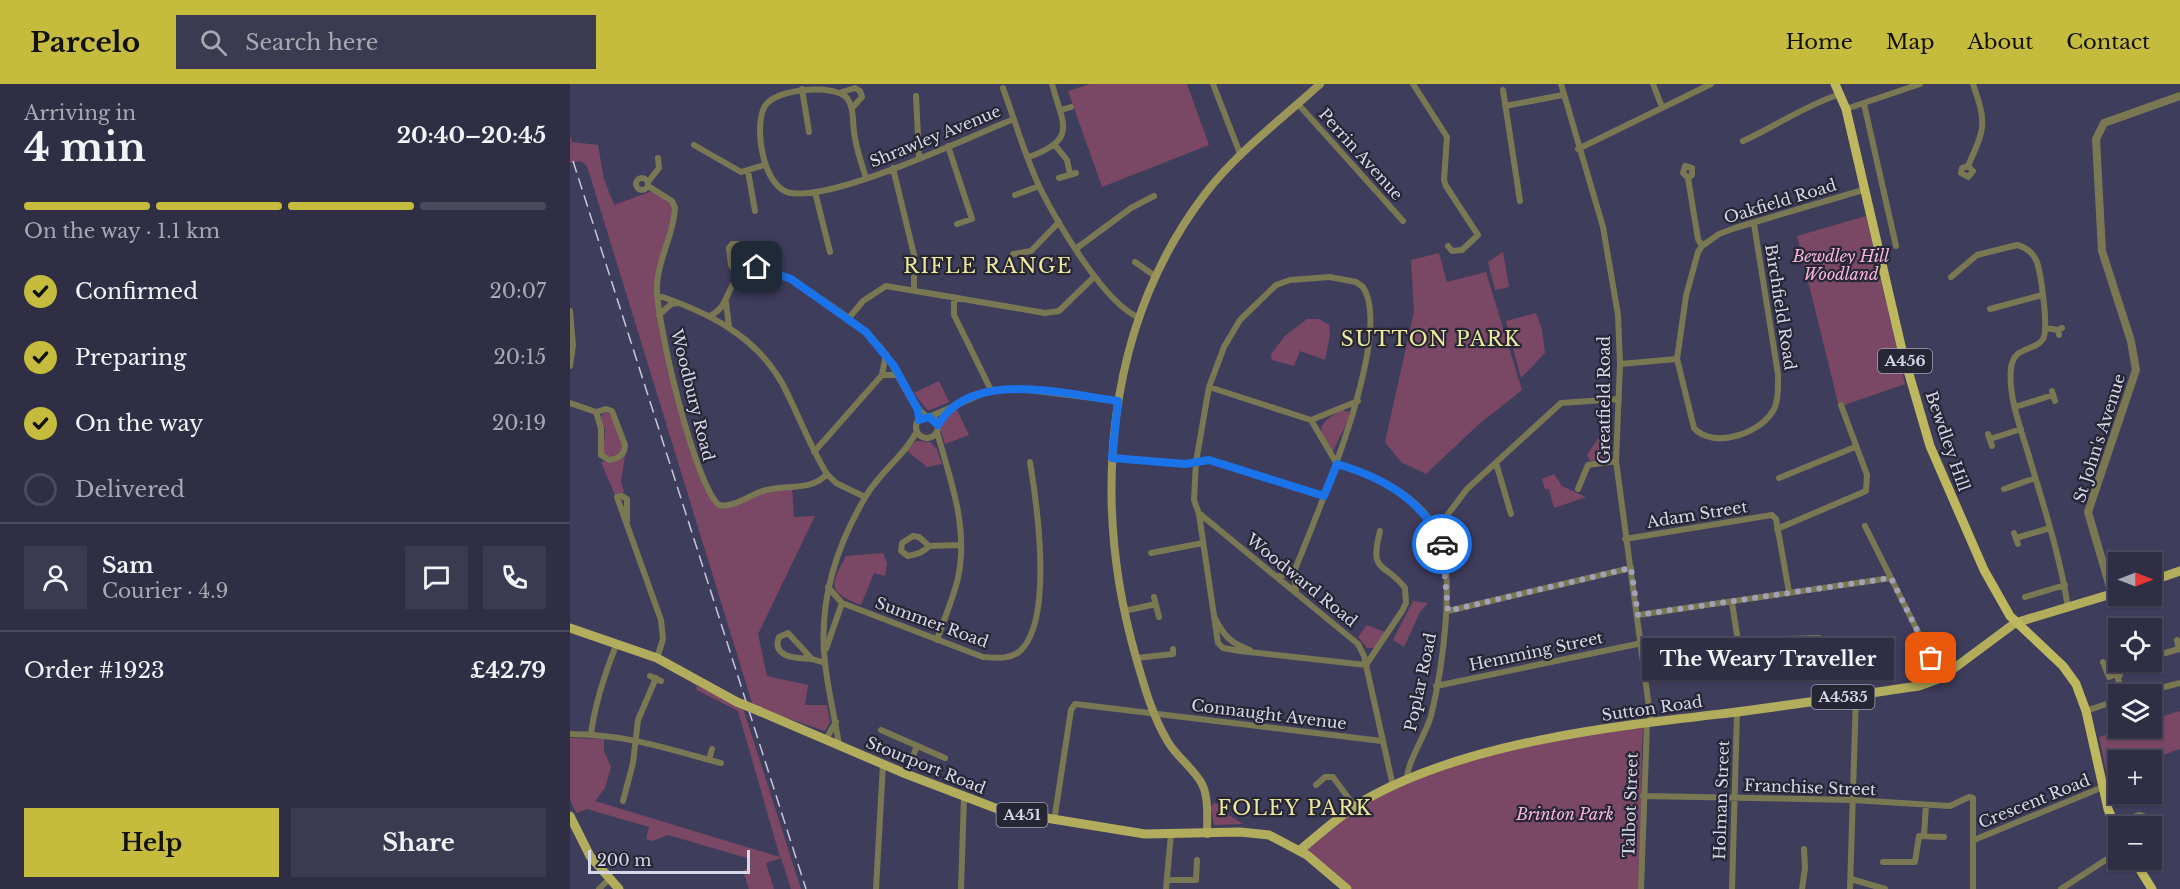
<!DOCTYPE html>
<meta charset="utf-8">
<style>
:root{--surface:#2f2e45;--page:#3b3a50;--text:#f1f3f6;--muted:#a7a8b3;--line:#4a4a5e;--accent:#c5bc3d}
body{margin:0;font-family:"Libre Baskerville",serif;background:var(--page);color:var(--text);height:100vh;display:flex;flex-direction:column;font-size:22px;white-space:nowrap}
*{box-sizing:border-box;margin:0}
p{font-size:20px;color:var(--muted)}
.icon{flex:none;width:33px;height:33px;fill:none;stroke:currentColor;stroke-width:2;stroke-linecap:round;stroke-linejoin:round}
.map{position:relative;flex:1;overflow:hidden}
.drawer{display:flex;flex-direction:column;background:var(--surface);width:570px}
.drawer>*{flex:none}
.needle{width:39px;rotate:90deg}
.buttons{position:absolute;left:1538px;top:468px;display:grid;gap:12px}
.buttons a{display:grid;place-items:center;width:54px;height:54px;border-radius:0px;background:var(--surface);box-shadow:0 2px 4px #0004,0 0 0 2px var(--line);font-size:30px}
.scale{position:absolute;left:18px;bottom:15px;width:162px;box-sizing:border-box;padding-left:6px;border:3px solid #d7d7ea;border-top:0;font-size:16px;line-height:21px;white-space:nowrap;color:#d7d7ea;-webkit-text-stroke:4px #272635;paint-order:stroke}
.pin{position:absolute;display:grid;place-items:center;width:51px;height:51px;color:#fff;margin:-26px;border-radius:12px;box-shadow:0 3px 9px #0006}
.courier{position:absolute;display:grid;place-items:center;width:60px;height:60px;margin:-30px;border:4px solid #1a73e8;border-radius:50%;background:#fff;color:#222;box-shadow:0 2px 8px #0007}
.bubble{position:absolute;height:42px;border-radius:0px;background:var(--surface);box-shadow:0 2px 4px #0004,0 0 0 2px var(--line);font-size:20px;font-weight:700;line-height:42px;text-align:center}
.headline em{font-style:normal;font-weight:700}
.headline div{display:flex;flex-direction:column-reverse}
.headline{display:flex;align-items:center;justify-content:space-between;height:102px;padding:0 24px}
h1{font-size:39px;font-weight:700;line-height:45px}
.bar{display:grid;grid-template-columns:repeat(4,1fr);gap:9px 6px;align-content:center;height:72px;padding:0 24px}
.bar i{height:8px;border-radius:4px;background:var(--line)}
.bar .active{background:var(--accent)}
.bar p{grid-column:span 4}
.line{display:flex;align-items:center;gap:15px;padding:0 24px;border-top:2px solid var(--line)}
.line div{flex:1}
.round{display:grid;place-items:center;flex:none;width:63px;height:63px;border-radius:0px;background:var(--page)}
ol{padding:0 24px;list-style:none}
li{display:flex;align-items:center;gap:18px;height:66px}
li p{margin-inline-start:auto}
li .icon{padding:6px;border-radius:50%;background:var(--accent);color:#111;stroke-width:4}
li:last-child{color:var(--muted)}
li i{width:33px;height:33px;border:3px solid var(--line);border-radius:50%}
.primary-button{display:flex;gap:12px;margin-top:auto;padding:12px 24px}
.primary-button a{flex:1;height:69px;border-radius:0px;background:var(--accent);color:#111;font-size:24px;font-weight:700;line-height:69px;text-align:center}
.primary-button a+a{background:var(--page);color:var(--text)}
header{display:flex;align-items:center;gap:36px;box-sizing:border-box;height:84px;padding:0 30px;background:var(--accent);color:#111}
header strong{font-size:28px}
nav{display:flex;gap:33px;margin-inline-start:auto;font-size:21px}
.search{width:420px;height:54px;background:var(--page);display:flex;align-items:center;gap:15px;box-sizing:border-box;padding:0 21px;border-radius:0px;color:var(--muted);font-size:22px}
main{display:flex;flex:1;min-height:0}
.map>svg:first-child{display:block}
.green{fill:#7a4864}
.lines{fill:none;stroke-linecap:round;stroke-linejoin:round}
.minor{stroke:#7a7853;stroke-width:6}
.tertiary{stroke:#7a7853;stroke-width:8}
.secondary{stroke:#9a9659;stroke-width:8}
.primary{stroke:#b2ad5d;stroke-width:9}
.trunk{stroke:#bdb75e;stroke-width:9}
.rail{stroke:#c7c7db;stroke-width:1.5;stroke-dasharray:12 6;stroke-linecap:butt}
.primary-bridge{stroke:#b2ad5d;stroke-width:9}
.done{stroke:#a2a1b8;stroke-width:6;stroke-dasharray:0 10.8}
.route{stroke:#1a73e8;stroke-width:8}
.labels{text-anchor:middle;stroke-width:4.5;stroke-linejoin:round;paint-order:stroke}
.shield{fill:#272635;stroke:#a2a2b4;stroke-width:1.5}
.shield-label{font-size:15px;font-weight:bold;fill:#d7d7ea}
.street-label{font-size:16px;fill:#d7d7ea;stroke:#272635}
.park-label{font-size:16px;font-style:italic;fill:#f9b6da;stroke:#272635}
.quarter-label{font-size:20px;letter-spacing:1.5px;fill:#ede99a;stroke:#272635}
</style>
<header>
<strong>Parcelo</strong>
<div class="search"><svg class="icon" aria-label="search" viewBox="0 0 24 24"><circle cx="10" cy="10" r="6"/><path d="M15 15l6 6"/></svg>Search here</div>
<nav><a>Home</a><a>Map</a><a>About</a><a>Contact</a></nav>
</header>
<main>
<section class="drawer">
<div class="headline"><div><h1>4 min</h1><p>Arriving in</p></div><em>20:40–20:45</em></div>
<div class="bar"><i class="active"></i><i class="active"></i><i class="active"></i><i></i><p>On the way · 1.1 km</p></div>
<ol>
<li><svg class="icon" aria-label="check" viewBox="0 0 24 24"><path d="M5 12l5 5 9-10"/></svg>Confirmed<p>20:07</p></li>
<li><svg class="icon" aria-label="check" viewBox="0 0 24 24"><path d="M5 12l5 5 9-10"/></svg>Preparing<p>20:15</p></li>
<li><svg class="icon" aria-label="check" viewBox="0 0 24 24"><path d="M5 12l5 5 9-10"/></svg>On the way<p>20:19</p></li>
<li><i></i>Delivered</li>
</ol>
<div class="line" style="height:108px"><a class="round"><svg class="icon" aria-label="person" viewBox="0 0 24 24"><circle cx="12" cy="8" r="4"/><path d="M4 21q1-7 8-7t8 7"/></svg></a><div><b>Sam</b><p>Courier · 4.9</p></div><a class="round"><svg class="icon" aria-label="chat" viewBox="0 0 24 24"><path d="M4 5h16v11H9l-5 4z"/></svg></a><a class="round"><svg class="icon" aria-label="phone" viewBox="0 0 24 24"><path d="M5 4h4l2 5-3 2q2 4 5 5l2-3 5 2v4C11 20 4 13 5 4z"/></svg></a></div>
<div class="line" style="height:78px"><div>Order #1923</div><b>£42.79</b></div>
<div class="primary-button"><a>Help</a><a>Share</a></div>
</section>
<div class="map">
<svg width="1610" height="805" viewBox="0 0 1610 805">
<rect width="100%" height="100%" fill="#3f3d5c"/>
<path class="green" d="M 520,0 L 617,0 L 639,61 L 532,103 L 498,7 Z
M 0,52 L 2,58 L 28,61 L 34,95 L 44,121 L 85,106 L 102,117 L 105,124 L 89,185 L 89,231 L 127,383 L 143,415 L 154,422 L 193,406 L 222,403 L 224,433 L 245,432 L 188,550 L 197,592 L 238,601 L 235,621 L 257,621 L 260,638 L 255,647 L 208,631 L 182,619 L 17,82 L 11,77 L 0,79 Z
M 1296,132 L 1335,300 L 1269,323 L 1227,152 Z
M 933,168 L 939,203 L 925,206 L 918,178 Z
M 869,169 L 877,198 L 916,188 L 952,306 L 908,341 L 856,390 L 831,378 L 815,358 L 844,228 L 841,176 Z
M 966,229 L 972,246 L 975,269 L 951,294 L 936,237 Z
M 737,235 L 749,235 L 759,241 L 760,251 L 755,276 L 730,267 L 724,282 L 702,276 L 701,270 L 715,252 Z
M 369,297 L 379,318 L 358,327 L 344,309 Z
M 387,326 L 399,351 L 375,360 L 370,344 L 381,329 Z
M 772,326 L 779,328 L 779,334 L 763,367 C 745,345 748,339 772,326 Z
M 35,328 L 42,331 L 53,362 L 50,370 L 37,373 L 33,370 L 35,345 L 30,333 Z
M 1041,335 L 1039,375 L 1020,377 L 1017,371 Z
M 346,357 L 360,358 L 367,365 L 372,380 L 357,383 L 336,366 Z
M 55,372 L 51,397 L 54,408 L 45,411 L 31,378 L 46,377 Z
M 984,390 L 992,402 L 1016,413 L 984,424 L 979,405 L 975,405 L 972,395 Z
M 313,469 L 317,479 L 315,492 L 304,489 L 291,521 C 257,507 260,502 276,472 Z
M 843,517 L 858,519 L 850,528 L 834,563 L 823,556 Z
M 797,541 L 815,548 L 805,564 L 797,564 L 788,553 Z
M 127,602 L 173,624 L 231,805 L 221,805 L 211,774 L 196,779 L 204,805 L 179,805 L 173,786 L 181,783 L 177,774 L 98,751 L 83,757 L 76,755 L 79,743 L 17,725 L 6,729 L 0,715 L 0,654 L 34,655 L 34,667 L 41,683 L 35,704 L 25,717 L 210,773 L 168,627 L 125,605 Z
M 1610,627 L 1610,665 L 1578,676 L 1548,676 L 1548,691 L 1538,696 L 1529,653 L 1558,644 L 1581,644 L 1581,636 Z
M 1073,643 C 1070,697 1072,751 1069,805 L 782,805 L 734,764 L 802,715 L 832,699 L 913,672 L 964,660 Z
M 644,719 L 653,721 L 654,728 L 673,740 L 644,741 L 641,723 Z"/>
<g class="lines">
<path class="minor" d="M 643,0 L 671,72
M 843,0 L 877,53 L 874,96 L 876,102 L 908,151 L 892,166 L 882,167 L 878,162
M 991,0 L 1033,143 L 1048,231 L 1050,280 L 1046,377 L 1081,638
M 1083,0 L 1092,23
M 433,4 C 445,37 455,72 470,104 C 487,138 535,221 570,234
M 232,5 L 239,48
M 933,6 L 950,117
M 272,8 L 285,4 L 290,7 L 292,13 L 282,24
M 346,12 L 349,73
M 728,20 L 833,137
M 1294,20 L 1326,162
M 935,22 L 993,11
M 1276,25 L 1350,0
M 491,26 L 501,23
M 1173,57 C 1206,42 1236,21 1270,10
M 124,61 L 171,88 L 194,81
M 485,61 L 497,76 L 500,90
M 378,62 L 402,135 L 387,140
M 1008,65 L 1141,0
M 459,73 C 508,55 493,41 482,0
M 1398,82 L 1403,87 L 1398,93 L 1391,89 L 1392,84 L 1398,82 C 1415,44 1417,40 1403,0
M 323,84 L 344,171 L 344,205
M 178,87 L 185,127
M66 100a6 6 0 1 1 12 0a6 6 0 1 1-12 0Z
M 296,94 C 292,81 287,67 285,54 C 282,41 285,25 277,14 C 265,0 206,4 195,22 C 183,42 193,105 221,109 C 267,116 396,54 444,35
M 489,94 L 506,89
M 1118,94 L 1122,91 L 1122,84 L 1115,82 L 1113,89 L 1118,94 L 1128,155 L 1132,162
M 78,98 L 89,84 L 88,74
M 78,102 L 102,117 L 105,124 C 104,151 88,174 87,201 C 85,234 125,402 149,421 C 162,424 177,413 190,408 C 212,399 240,409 257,390
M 245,108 L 260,168
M 445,111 L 469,102
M 507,164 L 561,124 L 584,112
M 443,170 L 461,167 L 489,138
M 565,178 L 585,192
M 169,192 L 161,181 L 159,164 L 162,160 L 171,160 L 187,183
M 1381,193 L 1407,171 L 1447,161 C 1456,163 1463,169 1467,178 C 1471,191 1479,244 1473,255 C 1465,268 1444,261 1441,284 C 1438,311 1450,343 1458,369 C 1473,420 1490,471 1498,524
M 87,211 C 137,228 185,251 212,299 C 228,329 239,361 257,390 L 266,399 L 295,413
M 384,213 L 384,231 L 421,306
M 156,218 L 159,243
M 1420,225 L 1472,211
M 0,227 L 3,261 L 0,282
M 89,231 L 101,220 L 108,219
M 140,232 C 153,225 154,218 160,206 C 173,177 197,183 221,195 C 250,215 286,235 310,263 C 328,284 335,315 356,332
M 278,235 L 293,217 L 316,202 L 475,229 L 489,227 L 524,193
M 1476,244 L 1488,246
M 1489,251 L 1488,246 L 1492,244
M 1107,275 L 1124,344 C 1143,366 1194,349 1205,323 C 1209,312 1208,301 1208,290 L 1184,140
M 1050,280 L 1107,275 L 1116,212 L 1128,168 L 1132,162 L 1149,150 L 1165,144 L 1293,106
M 312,291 L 329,291
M 639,303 L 741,336 L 788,317
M 1482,307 L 1485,317
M 0,319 L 26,328 L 36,325 L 42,327 L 55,361 C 55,371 49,374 39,376 L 31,371 L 31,344 L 26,328
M 1445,323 L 1483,311
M346 343a11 11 0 1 1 22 0a11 11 0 1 1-22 0Z
M 359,333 L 421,306 L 458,306 L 548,317
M 741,336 L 767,380
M 1418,350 L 1422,362
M 1420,355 L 1451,345
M 244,368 L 312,291 L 316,270
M 542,374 L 615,380 L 639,376 L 754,412
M 926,379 L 941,430
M 767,380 C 804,391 848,410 867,447 C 887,488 872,587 861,632 C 856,650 836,680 837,696
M 1209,394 L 1285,363
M 1008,405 L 1018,381 L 1046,377
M 1434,405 L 1465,394
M 630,430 L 788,560 L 794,572 L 823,702
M 57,437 L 57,415 L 52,412 L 47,413 L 91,536 L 93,555 L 87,574
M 1295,442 L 1371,594
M 1207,445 L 1296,407 L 1297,391 L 1271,321
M 866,446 L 897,405 L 991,319 L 1049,315
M 1444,449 L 1448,460
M 1446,454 L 1480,444
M 1055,455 L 1202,431 L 1206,435 L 1219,508
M 359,462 C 353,469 346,470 338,472 L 331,467 L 332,459 L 343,452 L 349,453 L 359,462 L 390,461
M 581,469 L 633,459
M 724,488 L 726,507
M 707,493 L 724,488 C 745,435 825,251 793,203 L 786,198 L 760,193 L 720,196 L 706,201 L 670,236 L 654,263 L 639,303 L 626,378 L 624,416 L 629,430 L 648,559 L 653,564 L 670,567 L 796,581 L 832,527 L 836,519 L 835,504 C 814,477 799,490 810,447
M 258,503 L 272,519 L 413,573 C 425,574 443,576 452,565 C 483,532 467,420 460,378
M 584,513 L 589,533
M 1455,513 L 1495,501
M 1162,519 L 1169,563
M 554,527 L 586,520
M 878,527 L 1061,484
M 1068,531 L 1321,494
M 644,532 C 653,551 660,559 680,566
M 367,556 C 374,535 383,515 388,494 C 399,443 380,395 367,348
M 1188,559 L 1197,588
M 256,565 L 272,519
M 1139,566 L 1213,555 L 1249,554
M 1581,573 L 1609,565 L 1607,556
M 566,574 L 603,570 L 603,565
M 242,575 C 227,574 201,574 209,553 L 218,549 L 242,575 L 255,579
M 1533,578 L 1539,593 L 1551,588
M 80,592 L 91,597
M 866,602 L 1072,559
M 1552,610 L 1548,594 L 1553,585 L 1566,578
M 1568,610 L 1610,599
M 1516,627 L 1548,616
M 311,646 L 375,674
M 0,650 C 55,650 98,665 151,679
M 21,650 C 25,618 35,589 47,559
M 256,655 L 266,638
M 269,661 C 265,634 258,607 255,579 C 248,519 265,464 296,412 C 310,388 335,371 347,347
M 139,676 L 142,665
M 336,690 L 347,662
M 746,701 L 755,693 L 763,693 L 785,723
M 1073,712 L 1282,716 L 1380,722 L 1399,713 L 1403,714 L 1403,805
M 53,717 L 63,679 L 68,636 L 86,594
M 484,737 L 501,626 L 505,620 L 812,657
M 1557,742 L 1560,734 L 1569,731 L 1573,732 L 1578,742
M 1354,751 L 1356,721
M 1404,756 L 1533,703
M 1313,778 L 1345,778 L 1349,752 L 1374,753
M 1281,795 L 1315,805
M 597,796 L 626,796 L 627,776
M 29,805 L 39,795
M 306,805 L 313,680
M 391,805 L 394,713
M 596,805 L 601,750
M 1071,805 L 1077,639
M 1162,805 L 1167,628
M 1232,805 L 1235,784 L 1234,765
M 1280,805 L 1286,611
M 1491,805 L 1548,768"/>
<path class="tertiary" d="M 1542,510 L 1518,428 L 1566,286 L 1561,257 L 1532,167 L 1526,55 L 1534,39 L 1610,12"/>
<path class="secondary" d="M 637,750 C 637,735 639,714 632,700 C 624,685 607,673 598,658 C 583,633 575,605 567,577 C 521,420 534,243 635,110 C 667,68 712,35 750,0"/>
<path class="primary" d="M 1581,497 L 1610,487
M 0,544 L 87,574 L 167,618
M 189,627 L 336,690 L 433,727 L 575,750 L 670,748 L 699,751 L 737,771 L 777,805
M 0,732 L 20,772 L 49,805
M 730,766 C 753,747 776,726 802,712 C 904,657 1046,642 1159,629 C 1222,621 1286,611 1349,602 L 1371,594 L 1445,539 L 1548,508"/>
<path class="trunk" d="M 1265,0 L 1276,25 L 1332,266 L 1360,362 L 1414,486 L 1440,532 L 1493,582 L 1506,600 L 1516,627 L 1538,725 L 1548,749
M 1564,776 L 1582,805"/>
<path class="rail" d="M 3,77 L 236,805"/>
<path class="primary-bridge" d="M 167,618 L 189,627"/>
</g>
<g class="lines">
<path class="done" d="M 872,460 L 878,527 L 1061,484 L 1068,531 L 1321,494 L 1361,574"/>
<path class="route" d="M 187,183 L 221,195 L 296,248 L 324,282 L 348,326 L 349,336 L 359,333 L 368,341 C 401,284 493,310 548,317 L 542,374 L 615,380 L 639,376 L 754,412 L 767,380 C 811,393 853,415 872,460"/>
</g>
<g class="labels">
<g class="shield">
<rect x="1308" y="265" width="54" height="24" rx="4.5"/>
<rect x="1241.5" y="601" width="63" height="24" rx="4.5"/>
<rect x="426.5" y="719" width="51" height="24" rx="4.5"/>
</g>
<g class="shield-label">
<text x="1335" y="282">A456</text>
<text x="1273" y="618">A4535</text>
<text x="452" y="736">A451</text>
</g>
<g class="street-label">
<text transform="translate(365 52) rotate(-22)" y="6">Shrawley Avenue</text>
<text transform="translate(791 70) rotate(48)" y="6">Perrin Avenue</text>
<text transform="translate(1210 117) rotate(-17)" y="6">Oakfield Road</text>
<text transform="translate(1211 223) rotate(81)" y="6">Birchfield Road</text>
<text transform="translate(123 311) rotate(76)" y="6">Woodbury Road</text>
<text transform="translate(1034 316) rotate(-90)" y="6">Greatfield Road</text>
<text transform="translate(1529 354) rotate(-72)" y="6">St John's Avenue</text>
<text transform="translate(1378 357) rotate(71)" y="6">Bewdley Hill</text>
<text transform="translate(1127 430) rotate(-9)" y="6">Adam Street</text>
<text transform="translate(732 496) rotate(39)" y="6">Woodward Road</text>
<text transform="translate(362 538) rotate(20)" y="6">Summer Road</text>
<text transform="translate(966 567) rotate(-12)" y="6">Hemming Street</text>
<text transform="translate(850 598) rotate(-78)" y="6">Poplar Road</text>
<text transform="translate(1082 624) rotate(-8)" y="6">Sutton Road</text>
<text transform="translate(699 630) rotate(7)" y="6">Connaught Avenue</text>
<text transform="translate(356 681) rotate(22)" y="6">Stourport Road</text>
<text transform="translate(1240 703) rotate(2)" y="6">Franchise Street</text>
<text transform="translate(1151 716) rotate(-88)" y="6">Holman Street</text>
<text transform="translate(1464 717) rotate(-22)" y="6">Crescent Road</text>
<text transform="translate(1060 721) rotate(-88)" y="6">Talbot Street</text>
</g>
<g class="park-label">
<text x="1271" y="178">Bewdley Hill<tspan x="1271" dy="18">Woodland</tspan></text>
<text x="995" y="736">Brinton Park</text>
</g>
<g class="quarter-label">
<text x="418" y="189">RIFLE RANGE</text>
<text x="861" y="262">SUTTON PARK</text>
<text x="725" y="731">FOLEY PARK</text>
</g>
</g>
</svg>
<div class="buttons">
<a><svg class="needle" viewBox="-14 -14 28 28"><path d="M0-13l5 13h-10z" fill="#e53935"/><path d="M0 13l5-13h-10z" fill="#a7a8b3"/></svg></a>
<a><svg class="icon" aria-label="locate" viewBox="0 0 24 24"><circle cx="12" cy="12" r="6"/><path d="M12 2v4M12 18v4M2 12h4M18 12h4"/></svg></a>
<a><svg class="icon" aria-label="layers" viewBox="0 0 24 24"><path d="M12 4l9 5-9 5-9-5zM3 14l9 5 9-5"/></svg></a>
<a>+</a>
<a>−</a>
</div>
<div class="scale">200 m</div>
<div class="pin" style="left:1361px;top:574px;background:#ea580c"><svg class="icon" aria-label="bag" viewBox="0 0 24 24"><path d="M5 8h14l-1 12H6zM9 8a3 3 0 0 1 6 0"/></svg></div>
<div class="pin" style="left:187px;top:183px;background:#1f2937"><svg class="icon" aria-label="home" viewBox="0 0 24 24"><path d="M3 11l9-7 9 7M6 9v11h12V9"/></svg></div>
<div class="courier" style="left:872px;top:460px"><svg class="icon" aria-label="car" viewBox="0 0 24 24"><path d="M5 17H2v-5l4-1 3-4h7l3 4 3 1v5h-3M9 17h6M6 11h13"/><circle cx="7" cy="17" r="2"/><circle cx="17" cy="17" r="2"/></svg></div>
<div class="bubble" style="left:1072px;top:554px;width:252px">The Weary Traveller</div>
</div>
</main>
